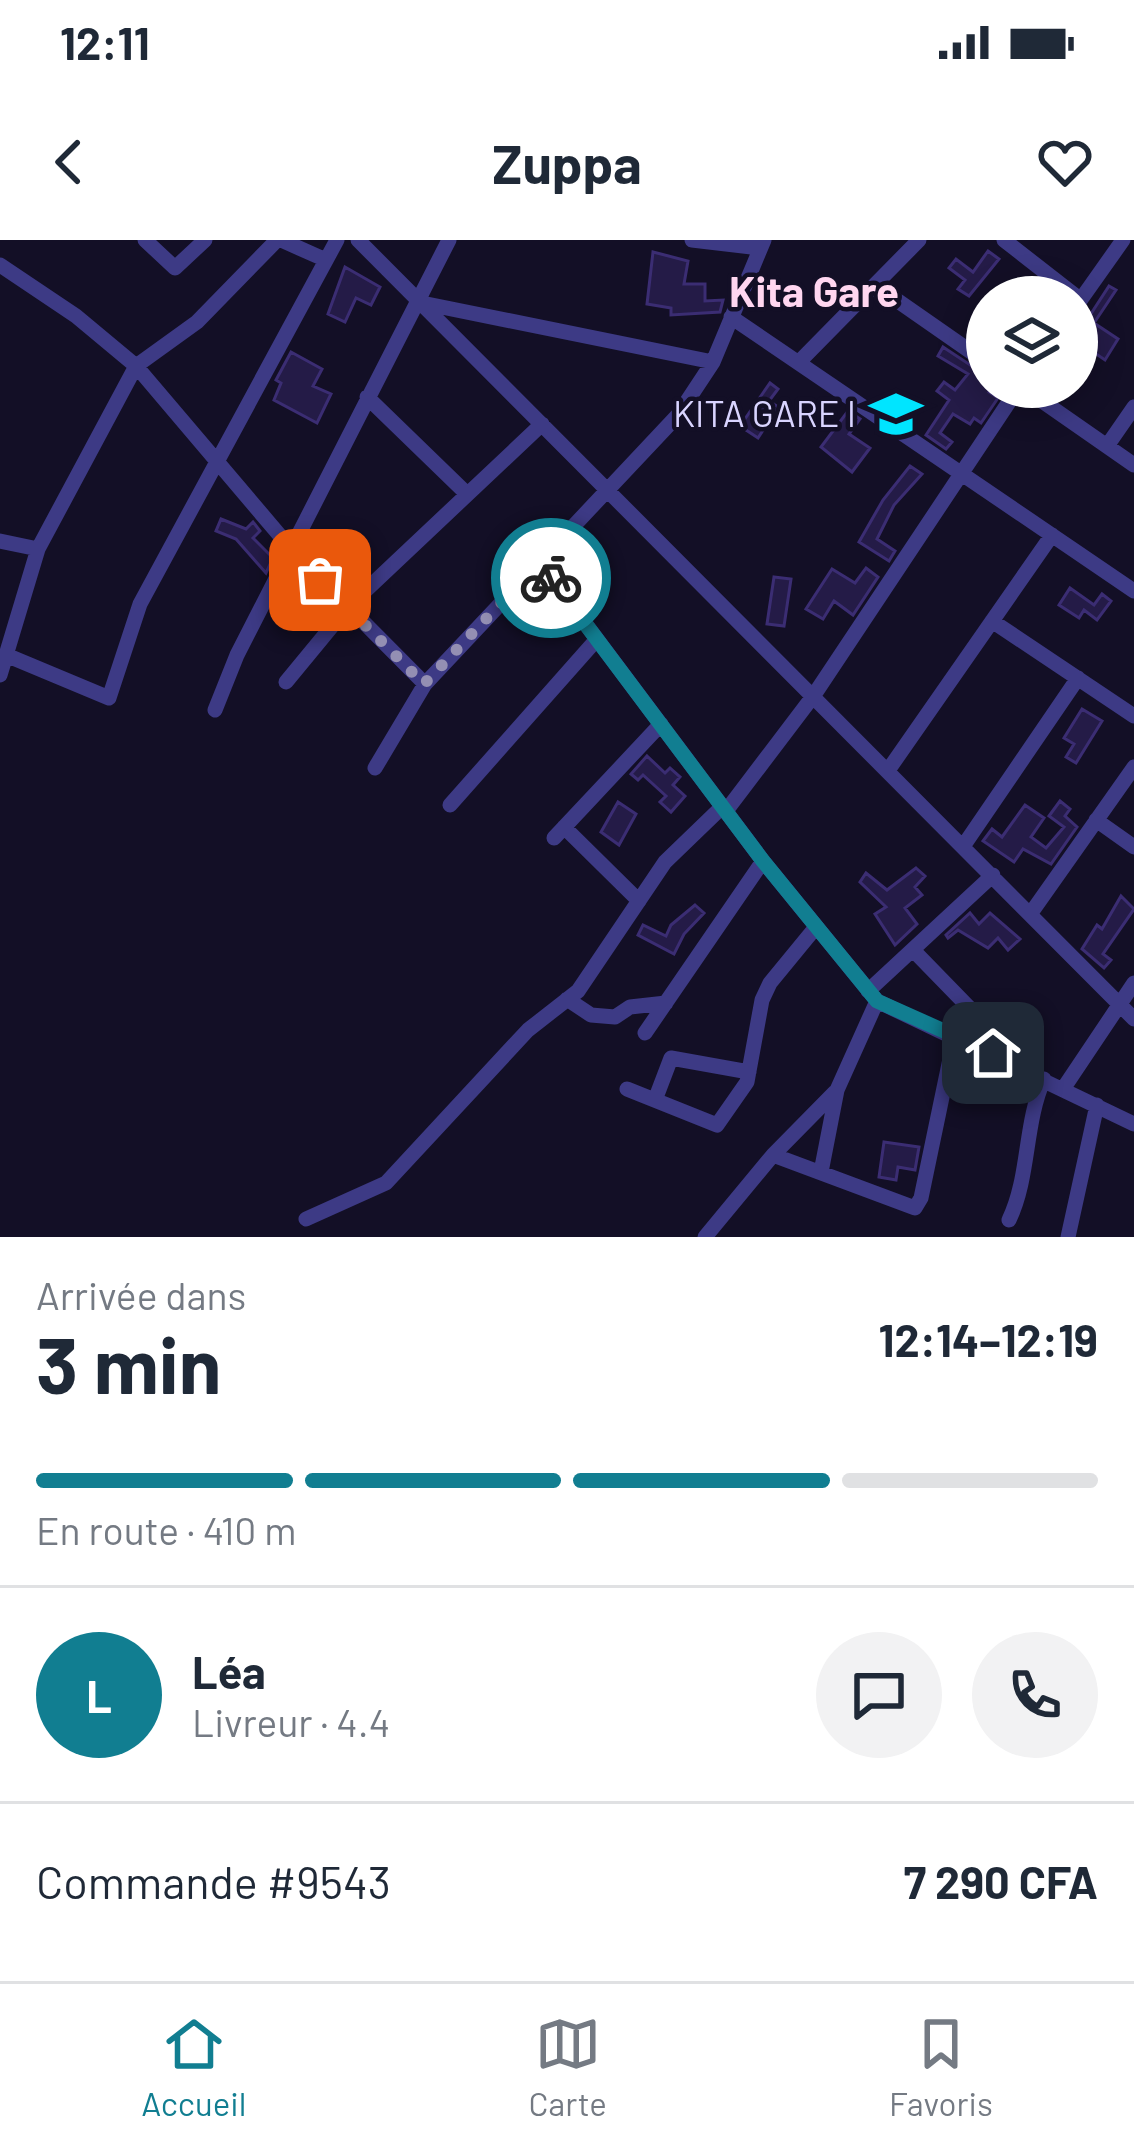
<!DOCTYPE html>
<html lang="fr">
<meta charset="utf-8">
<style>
:root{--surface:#fff;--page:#f2f2f3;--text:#1f2937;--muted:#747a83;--line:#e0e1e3;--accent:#117e91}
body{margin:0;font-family:Barlow,sans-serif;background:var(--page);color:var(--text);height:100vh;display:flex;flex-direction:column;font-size:45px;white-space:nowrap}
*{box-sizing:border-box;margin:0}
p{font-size:39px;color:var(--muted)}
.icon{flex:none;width:66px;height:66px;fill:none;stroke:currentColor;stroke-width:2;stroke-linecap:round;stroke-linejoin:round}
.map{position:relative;height:997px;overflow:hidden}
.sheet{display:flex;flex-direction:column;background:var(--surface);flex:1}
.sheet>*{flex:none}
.buttons{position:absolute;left:966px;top:36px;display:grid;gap:24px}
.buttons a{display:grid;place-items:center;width:132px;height:132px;border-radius:50%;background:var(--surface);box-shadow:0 6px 30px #0003;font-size:60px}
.pin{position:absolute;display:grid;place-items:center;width:102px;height:102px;color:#fff;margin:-51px;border-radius:24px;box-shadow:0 6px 18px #0006}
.courier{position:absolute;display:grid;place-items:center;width:120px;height:120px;margin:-60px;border:9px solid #117e91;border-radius:50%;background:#fff;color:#222;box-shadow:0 3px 15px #0007}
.head em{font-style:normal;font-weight:700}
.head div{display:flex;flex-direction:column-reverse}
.head{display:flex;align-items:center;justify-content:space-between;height:204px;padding:0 36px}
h1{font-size:78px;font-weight:700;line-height:90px}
.bar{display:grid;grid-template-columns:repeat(4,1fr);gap:18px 12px;align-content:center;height:144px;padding:0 36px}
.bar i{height:15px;border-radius:9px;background:var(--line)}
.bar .selected{background:var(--accent)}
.bar p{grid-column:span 4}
.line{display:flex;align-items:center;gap:30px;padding:0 36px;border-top:3px solid var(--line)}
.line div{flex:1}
.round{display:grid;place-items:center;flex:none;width:126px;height:126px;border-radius:63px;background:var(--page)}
.status{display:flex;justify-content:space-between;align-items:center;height:84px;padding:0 60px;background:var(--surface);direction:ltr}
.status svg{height:33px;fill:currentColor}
header{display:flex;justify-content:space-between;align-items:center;height:156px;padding:0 36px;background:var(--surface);font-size:54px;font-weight:700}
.tabs{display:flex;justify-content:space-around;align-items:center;height:168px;border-top:3px solid var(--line);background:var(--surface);font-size:33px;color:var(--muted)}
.tabs a{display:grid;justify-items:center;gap:6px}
.tabs .selected{color:var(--accent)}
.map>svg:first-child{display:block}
.building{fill:#241b47;stroke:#3b2d73;stroke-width:3}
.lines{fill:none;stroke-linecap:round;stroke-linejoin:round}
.minor{stroke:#3d3a85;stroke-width:15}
.done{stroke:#948fb3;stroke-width:12;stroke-dasharray:0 21.6}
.route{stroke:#117e91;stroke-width:15}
.labels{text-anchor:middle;stroke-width:9;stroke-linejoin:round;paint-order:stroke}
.poi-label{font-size:36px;fill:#d9d4ff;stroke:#130f26;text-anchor:end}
.quarter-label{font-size:42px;font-weight:bold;fill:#ffd6f0;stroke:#130f26}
</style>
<div class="status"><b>12:11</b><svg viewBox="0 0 49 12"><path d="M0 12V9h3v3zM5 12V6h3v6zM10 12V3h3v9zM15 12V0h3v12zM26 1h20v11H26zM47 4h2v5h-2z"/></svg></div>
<header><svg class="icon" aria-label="back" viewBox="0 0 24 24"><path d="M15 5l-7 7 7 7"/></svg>Zuppa<svg class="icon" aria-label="heart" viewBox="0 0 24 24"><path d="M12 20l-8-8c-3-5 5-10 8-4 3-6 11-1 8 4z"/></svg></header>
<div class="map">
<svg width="1134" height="997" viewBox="0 0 1134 997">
<rect width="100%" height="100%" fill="#130f26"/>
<path class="building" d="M 988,11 L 999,19 L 969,56 L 958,49 L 965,40 L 949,28 L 956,19 L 973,32 Z
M 653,12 L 688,21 L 684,44 L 705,44 L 705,61 L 723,60 L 720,72 L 671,75 L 671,68 L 647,64 Z
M 345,27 L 380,47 L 371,65 L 356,58 L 345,82 L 328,74 Z
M 1109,46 L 1116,50 L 1094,83 L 1118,99 L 1105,120 L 1077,101 L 1077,87 L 1081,89 Z
M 943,107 L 987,136 L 987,147 L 992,147 L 989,152 L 998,158 L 981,183 L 974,178 L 970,184 L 953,174 L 940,193 L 952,202 L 946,209 L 926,195 L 949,160 L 937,151 L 944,142 L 955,150 L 968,134 L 938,116 Z
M 291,112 L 322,129 L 313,146 L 331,154 L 317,183 L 274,160 L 281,143 L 276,140 Z
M 770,143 L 778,149 L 769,161 L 778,167 L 758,198 L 740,186 Z
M 848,171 L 860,179 L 849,194 L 870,208 L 852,232 L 821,207 Z
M 910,226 L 922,234 L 894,265 L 877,299 L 895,311 L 889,321 L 859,302 L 883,260 Z
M 221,279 L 246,289 L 253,282 L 260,291 L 253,298 L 273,318 L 266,333 L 236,299 L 216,291 Z
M 866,328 L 878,337 L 853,375 L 834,361 L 823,379 L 806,369 L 832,329 L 855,343 Z
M 774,337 L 791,339 L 784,386 L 767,384 Z
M 1070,348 L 1094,365 L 1102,354 L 1111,361 L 1097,380 L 1084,370 L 1079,378 L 1059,365 Z
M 1082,469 L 1102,481 L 1076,523 L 1066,517 L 1074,504 L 1064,498 Z
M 647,516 L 665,533 L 670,528 L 680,537 L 673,545 L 685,556 L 671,572 L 660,562 L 666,556 L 643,535 L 638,540 L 631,534 Z
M 1060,561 L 1070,569 L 1065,576 L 1077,587 L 1051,624 L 1023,609 L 1014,622 L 983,601 L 992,589 L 1002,597 L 1025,565 L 1044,578 L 1031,597 L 1046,608 L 1064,587 L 1049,576 Z
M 618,562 L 636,574 L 619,605 L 601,592 Z
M 916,628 L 925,636 L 915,647 L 922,655 L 905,668 L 917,684 L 895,705 L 875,674 L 886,667 L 860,642 L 866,633 L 887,650 Z
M 1121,656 L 1134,669 L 1103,714 L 1111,720 L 1104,728 L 1082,709 L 1097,685 L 1102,689 Z
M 695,665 L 704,673 L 684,694 L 674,714 L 638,695 L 643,685 L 666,696 L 671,685 Z
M 970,673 L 979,684 L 990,673 L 1020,699 L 1008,710 L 998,698 L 988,708 L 958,690 L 948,698 L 946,695 Z
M 884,902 L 919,907 L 915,930 L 898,927 L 896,940 L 879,937 Z"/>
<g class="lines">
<path class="minor" d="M 145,0 L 175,28 L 205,0
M 281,0 L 326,20
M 358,0 L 1134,779
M 692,0 L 760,8
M 1004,0 L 1077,57
M 0,25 L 76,76 L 136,126 L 293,311 L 425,444
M 875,45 L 987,123
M 422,63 L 713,122
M 1077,65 L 1123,0
M 731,77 L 1134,351
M 799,122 L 919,0
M 1022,147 L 1134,225
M 367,157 L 466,253
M 1107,206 L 1134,167
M 0,301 L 38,309
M 540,323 L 763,621 L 877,761 L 837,850 L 821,932
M 992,381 L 1134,476
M 6,415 L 109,458 L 140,364 L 337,0
M 0,435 L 38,309 L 136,126 L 197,82 L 277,0
M 286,442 L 347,368 L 542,184
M 215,470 L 237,415 L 449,0
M 375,528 L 425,444 L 678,175 L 713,122 L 764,0
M 889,529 L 1052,295
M 450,565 L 597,399
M 726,571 L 814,455 L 1019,147
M 1096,580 L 1134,607
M 564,587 L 639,661
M 554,598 L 661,484
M 964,605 L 1078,438
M 1031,673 L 1134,527
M 913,710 L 1024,824
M 868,751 L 993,635
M 567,759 L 591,775 L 615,777 L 630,767 L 666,763
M 877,761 L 1134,884
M 645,793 L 763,621
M 627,849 L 717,885 L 747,842 L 762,760 L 770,743 L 816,687
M 1063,849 L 1134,743
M 655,860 L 671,818 L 749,832
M 773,915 L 915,968 L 921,958 L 955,795
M 306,979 L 386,943 L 528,790 L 578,751 L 665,622 L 723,566
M 1009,980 C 1030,936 1024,884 1044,839
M 705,997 L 773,915 L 835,852
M 1068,997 L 1097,865"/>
</g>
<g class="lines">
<path class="done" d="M 320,340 L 424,444 L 540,322 L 551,338"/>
<path class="route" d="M 551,338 L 763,621 L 877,761 L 993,813"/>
</g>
<defs>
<g id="school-bare" transform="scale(4.14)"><path d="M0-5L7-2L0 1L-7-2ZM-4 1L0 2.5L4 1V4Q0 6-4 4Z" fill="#00e5ff" stroke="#130f26" stroke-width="2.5" paint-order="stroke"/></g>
</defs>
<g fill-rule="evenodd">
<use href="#school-bare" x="896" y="174"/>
</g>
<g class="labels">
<g class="poi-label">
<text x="856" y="187">KITA GARE I</text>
</g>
<g class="quarter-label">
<text x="814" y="67">Kita Gare</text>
</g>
</g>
</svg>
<div class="buttons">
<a><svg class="icon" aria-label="layers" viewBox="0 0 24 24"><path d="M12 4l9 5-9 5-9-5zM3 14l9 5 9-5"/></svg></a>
</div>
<div class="pin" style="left:320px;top:340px;background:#ea580c"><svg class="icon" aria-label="bag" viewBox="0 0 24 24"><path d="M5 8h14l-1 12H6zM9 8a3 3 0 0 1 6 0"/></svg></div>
<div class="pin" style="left:993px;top:813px;background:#1f2937"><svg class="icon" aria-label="home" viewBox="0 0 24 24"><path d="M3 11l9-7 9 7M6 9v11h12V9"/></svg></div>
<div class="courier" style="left:551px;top:338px"><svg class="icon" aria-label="bike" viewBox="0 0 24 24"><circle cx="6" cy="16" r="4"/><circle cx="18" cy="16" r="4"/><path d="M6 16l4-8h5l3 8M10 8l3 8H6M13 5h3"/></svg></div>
</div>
<section class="sheet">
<div class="head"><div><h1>3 min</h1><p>Arrivée dans</p></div><em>12:14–12:19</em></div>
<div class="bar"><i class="selected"></i><i class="selected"></i><i class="selected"></i><i></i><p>En route · 410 m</p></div>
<div class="line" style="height:216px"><b class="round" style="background:var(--accent);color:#fff">L</b><div><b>Léa</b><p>Livreur · 4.4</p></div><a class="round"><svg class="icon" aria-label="chat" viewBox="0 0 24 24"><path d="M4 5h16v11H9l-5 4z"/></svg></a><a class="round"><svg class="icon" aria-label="phone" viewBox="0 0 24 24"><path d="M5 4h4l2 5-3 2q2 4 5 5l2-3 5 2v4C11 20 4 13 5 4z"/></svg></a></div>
<div class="line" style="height:156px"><div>Commande #9543</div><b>7 290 CFA</b></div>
</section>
<nav class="tabs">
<a class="selected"><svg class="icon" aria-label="home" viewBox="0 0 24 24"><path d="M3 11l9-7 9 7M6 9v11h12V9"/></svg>Accueil</a>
<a><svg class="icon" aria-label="map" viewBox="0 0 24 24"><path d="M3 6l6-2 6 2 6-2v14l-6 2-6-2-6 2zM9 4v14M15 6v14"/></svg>Carte</a>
<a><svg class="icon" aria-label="saved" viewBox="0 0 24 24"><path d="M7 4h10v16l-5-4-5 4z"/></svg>Favoris</a>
</nav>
